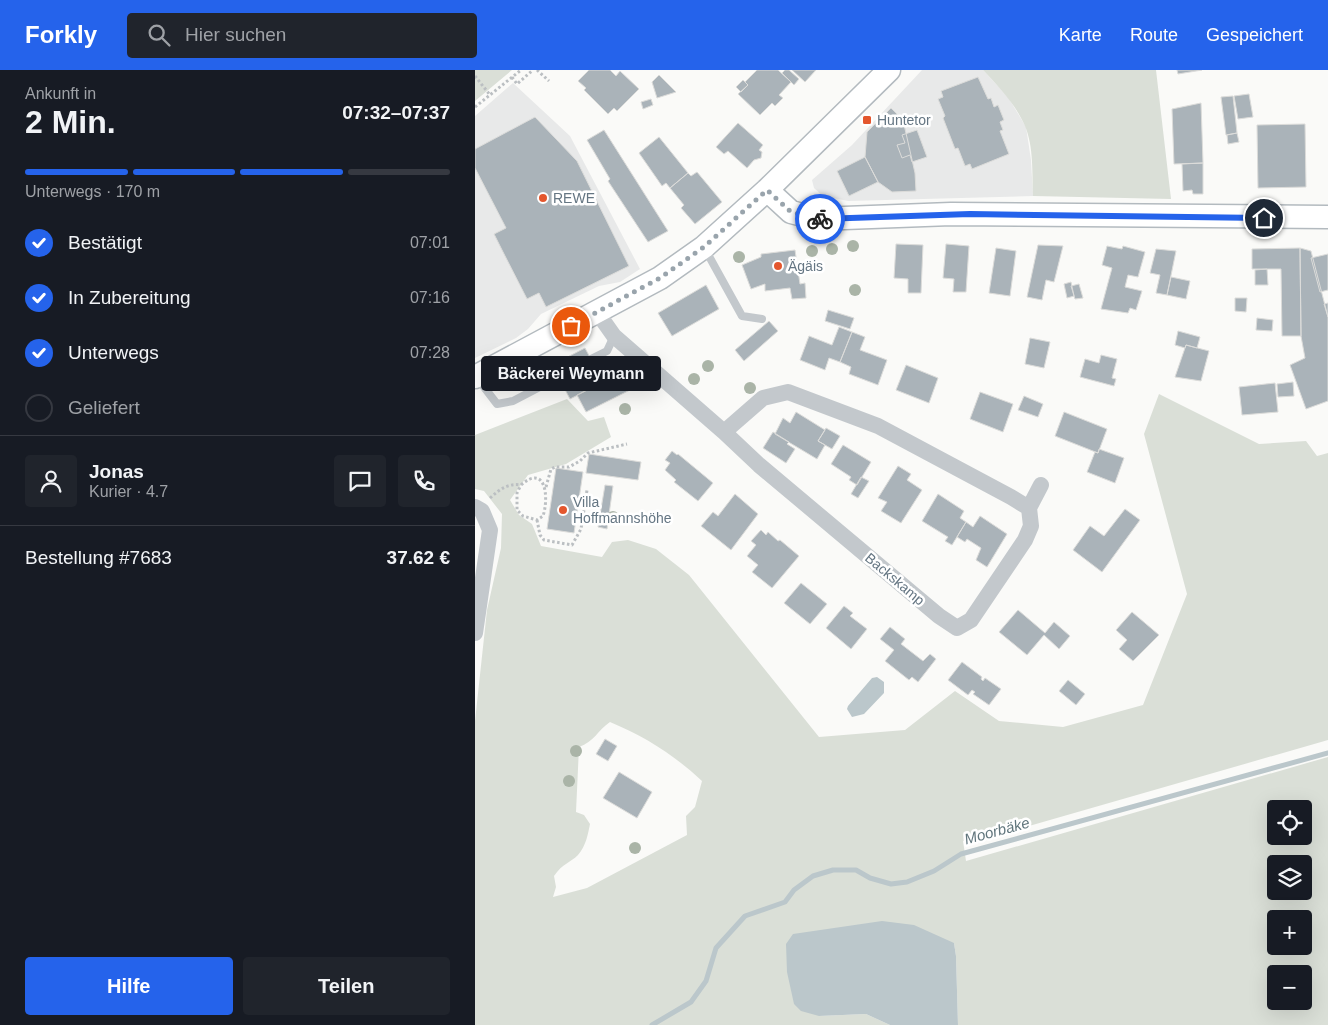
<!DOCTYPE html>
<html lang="de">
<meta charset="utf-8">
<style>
:root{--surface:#171b24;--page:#20242c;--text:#f1f3f6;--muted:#9ea1a6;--line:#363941;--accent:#2563eb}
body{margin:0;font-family:Arial,sans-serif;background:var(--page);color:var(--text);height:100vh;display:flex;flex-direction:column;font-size:19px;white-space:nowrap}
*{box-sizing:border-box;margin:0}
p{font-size:16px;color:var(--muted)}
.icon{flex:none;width:28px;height:28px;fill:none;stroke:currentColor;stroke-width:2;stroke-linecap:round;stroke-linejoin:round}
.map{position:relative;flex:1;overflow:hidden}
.sheet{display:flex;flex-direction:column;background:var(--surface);width:475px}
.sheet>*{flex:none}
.tools{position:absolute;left:792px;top:730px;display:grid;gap:10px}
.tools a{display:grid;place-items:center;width:45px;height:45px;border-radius:5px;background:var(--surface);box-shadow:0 5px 20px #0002;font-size:25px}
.pin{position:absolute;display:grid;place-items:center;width:42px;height:42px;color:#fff;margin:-21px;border:2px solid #fff;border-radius:50%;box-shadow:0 1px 5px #0007}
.courier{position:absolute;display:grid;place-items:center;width:50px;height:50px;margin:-25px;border:4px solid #2563eb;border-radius:50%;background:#fff;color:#222;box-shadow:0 1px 6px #0007}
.bubble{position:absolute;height:35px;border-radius:5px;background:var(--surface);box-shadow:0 5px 20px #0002;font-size:16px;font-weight:700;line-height:35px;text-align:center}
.head em{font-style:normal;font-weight:700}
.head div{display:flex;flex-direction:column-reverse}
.head{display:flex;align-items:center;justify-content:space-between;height:85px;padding:0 25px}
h1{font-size:32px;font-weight:700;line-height:38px}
.bar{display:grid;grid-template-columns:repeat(4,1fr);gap:8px 5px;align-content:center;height:60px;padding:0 25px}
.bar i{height:6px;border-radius:4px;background:var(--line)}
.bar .selected{background:var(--accent)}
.bar p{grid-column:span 4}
.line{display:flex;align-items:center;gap:12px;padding:0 25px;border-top:1px solid var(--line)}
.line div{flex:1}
.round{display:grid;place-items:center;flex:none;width:52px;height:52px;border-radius:5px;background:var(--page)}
ol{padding:0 25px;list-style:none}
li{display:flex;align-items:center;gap:15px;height:55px}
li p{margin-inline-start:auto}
li .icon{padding:5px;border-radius:50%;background:var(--accent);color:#fff;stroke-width:4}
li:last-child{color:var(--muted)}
li i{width:28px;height:28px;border:2px solid var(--line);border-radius:50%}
.primary-button{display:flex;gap:10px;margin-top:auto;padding:10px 25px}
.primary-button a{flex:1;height:58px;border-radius:5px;background:var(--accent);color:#fff;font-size:20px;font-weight:700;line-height:58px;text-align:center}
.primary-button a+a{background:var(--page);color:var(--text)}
header{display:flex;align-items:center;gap:30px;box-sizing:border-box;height:70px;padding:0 25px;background:var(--accent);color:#fff}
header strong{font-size:24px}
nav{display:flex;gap:28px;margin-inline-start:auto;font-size:18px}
.search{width:350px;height:45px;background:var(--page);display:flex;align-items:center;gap:12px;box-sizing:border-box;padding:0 18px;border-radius:5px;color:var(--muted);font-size:19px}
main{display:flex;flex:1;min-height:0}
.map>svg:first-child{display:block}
.built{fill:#e8e9e9}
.green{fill:#dadfd7;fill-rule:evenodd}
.water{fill:#bbc7cb}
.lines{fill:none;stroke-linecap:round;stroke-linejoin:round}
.stream{stroke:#bbc7cb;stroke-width:5}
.building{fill:#aab3b9;stroke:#dcdcda}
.secondary-casing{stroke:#b3babf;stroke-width:25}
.path{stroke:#bbbfc2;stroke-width:3;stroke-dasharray:2.5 2.5;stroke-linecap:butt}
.lane{stroke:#c3c8cc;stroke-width:8}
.street{stroke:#c3c8cc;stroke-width:16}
.secondary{stroke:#fff;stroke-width:22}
.tree{fill:#aab4a7}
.done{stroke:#99a4ac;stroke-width:5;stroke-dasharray:0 9}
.route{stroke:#2563eb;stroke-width:6}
.poi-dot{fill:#e4572e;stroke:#fff;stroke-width:2}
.labels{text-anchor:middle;stroke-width:5;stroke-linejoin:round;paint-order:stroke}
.poi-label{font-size:14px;fill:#657683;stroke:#fff;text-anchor:start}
.street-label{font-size:14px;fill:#657683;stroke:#fff}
.water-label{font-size:15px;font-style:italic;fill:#60757c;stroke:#fff}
</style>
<header>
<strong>Forkly</strong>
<div class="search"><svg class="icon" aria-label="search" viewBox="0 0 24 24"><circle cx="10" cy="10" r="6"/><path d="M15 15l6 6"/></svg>Hier suchen</div>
<nav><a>Karte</a><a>Route</a><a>Gespeichert</a></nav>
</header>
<main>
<section class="sheet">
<div class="head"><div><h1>2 Min.</h1><p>Ankunft in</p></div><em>07:32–07:37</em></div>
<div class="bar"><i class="selected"></i><i class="selected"></i><i class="selected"></i><i></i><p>Unterwegs · 170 m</p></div>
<ol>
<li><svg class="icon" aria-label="check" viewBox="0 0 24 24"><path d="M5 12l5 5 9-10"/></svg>Bestätigt<p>07:01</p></li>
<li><svg class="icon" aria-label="check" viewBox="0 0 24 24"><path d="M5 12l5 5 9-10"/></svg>In Zubereitung<p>07:16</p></li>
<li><svg class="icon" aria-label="check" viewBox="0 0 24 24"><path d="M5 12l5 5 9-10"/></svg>Unterwegs<p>07:28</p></li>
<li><i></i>Geliefert</li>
</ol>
<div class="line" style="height:90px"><a class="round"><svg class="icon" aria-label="person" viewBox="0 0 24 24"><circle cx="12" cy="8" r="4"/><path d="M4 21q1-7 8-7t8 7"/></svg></a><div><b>Jonas</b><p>Kurier · 4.7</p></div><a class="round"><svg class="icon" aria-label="chat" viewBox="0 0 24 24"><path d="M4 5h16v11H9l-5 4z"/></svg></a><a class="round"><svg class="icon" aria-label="phone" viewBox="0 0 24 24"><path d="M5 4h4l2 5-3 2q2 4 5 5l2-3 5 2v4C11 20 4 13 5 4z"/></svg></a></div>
<div class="line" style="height:65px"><div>Bestellung #7683</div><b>37.62 €</b></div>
<div class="primary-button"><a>Hilfe</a><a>Teilen</a></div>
</section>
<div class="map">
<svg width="853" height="955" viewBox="0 0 853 955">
<rect width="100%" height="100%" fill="#fafaf8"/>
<path class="built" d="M 447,0 L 508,0 L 533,27 L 551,57 L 556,90 L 558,126 L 373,131 L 348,126 L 339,118 L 337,110 L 377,75 Z
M 38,13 L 95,66 L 165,199 L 145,212 L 124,216 L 66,244 L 53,259 L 41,268 L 0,288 L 0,46 Z"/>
<path class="green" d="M 0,0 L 37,0 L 0,31 Z
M 508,0 L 681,0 L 696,129 L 558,126 C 557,105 559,77 550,56 C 541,35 524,17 508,0 Z
M 684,324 L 784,374 L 831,371 L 842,386 L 853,383 L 853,670 L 502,771 L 488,771 L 491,791 L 853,687 L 853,955 L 483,955 L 481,886 L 479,873 L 344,946 L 391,944 L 415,955 L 0,955 L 0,651 L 12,540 L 26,478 L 27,444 L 9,421 L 0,419 L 0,365 L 92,329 L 113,351 L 129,347 L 136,367 L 91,394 L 53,405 L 35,430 L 44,445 L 57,454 L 66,476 L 127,487 L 137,472 L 153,470 L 181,479 L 214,505 L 344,667 L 430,660 L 480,621 L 524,651 L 588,657 L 668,635 L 712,524 L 669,364 ZM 135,652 C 171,667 199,685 227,711 L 220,737 L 211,746 L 212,765 L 112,818 L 78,827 L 81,817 L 79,806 C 88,793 95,793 103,785 C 111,776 113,764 115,754 L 109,745 L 101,742 L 104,677 C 119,672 123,660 135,652 ZM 801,739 L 829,739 L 829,766 L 801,766 ZM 801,794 L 829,794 L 829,821 L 801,821 ZM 801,849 L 829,849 L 829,876 L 801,876 ZM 801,904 L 829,904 L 829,931 L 801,931 Z"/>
<path class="water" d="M 402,607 L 409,612 L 409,623 L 389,644 L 377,647 L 372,639 L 373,636 L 397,608 Z
M 407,851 L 439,855 L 479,873 L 481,886 L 483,955 L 415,955 L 391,944 L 344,946 L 326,941 L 319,934 L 312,902 L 311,874 L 318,864 Z"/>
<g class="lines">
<path class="stream" d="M 177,955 L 216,932 L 231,911 L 241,878 L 270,846 L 310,832 L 319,820 L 338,806 L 358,800 L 381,800 L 395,808 L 416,814 L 432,812 L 459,801 L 486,784 L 853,683"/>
</g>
<path class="building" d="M 114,0 L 135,0 L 141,6 L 145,1 L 164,19 L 142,41 L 139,38 L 133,44 L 109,20 L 111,18 L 103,11 Z
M 282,0 L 303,0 L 316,12 L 304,25 L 308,28 L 300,36 L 297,33 L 285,45 L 263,24 L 273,15 L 270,12 Z
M 310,0 L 314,0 L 324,9 L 319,15 L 307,3 Z
M 317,0 L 341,0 L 330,12 Z
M 702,0 L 727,0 L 703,4 Z
M 184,5 L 201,22 L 182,28 L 177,12 Z
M 503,7 L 513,29 L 516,28 L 519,37 L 523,35 L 529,50 L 525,52 L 528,60 L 525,61 L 534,84 L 497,99 L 495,94 L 490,96 L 483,78 L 480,79 L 468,48 L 470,46 L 463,29 L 468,27 L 466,21 Z
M 268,10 L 273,15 L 266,22 L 261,17 Z
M 774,24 L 778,47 L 763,49 L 759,26 Z
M 758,26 L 762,63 L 751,65 L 746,27 Z
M 176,29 L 178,35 L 168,39 L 166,32 Z
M 726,33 L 728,93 L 699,94 L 697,39 Z
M 416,38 L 428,50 L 440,103 L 441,121 L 417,122 L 403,112 L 390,87 L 392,62 Z
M 60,47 L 102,91 L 154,196 L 71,237 L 64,223 L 52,229 L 28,182 L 19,164 L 31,158 L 0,98 L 0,79 Z
M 263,53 L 288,75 L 284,80 L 287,82 L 286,88 L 279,90 L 272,98 L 253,81 L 249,84 L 241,77 Z
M 830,54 L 831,117 L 783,118 L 782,55 Z
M 129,60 L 193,161 L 173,172 L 133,111 L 135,109 L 112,70 Z
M 442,60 L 452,87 L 437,92 L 435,85 L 427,88 L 422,75 L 430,73 L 427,65 Z
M 762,63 L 764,72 L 753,74 L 752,65 Z
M 184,67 L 213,103 L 195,118 L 191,113 L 187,116 L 164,83 Z
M 390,87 L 403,112 L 374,126 L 362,101 Z
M 728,93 L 728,124 L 718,124 L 717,120 L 708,121 L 707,94 Z
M 222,102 L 247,132 L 220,154 L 206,138 L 209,135 L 195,118 L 213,103 L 216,106 Z
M 421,174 L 448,175 L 446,223 L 433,223 L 433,209 L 419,208 Z
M 471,174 L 494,176 L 491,222 L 478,222 L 479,209 L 468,208 Z
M 563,175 L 588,176 L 579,212 L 571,210 L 567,230 L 552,227 Z
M 632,176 L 647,179 L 648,176 L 670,182 L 663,207 L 653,205 L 650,217 L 667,221 L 661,240 L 655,238 L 653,243 L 626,239 L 637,198 L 627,195 Z
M 521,178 L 541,181 L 535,226 L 514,223 Z
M 825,178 L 826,266 L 807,266 L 806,199 L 777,199 L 777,179 Z
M 825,178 L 836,181 L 853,247 L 853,331 L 831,339 L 815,295 L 830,288 L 826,266 Z
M 681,179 L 701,181 L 692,225 L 681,223 L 685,205 L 675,203 Z
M 320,180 L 325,214 L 330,213 L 331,228 L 317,229 L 315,218 L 290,221 L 290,214 L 276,219 L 267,195 L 286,187 L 286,184 Z
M 853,184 L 853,220 L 845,222 L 836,188 Z
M 792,199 L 793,215 L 780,215 L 780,200 Z
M 696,207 L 715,211 L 711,229 L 692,225 Z
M 596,212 L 599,226 L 592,228 L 589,214 Z
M 604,214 L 608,228 L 600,229 L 596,216 Z
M 231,215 L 244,239 L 197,266 L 183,243 Z
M 760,228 L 772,228 L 771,242 L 760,241 Z
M 853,233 L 853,247 L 849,234 Z
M 353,240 L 379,248 L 375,259 L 350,251 Z
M 782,248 L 798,250 L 797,261 L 781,260 Z
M 294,251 L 303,261 L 269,291 L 260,280 Z
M 364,257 L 377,262 L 365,292 L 354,288 L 350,300 L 325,290 L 334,266 L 357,275 Z
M 703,261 L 725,267 L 722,278 L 711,275 L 710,278 L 700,275 Z
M 377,262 L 390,267 L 385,280 L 412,290 L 403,315 L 374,304 L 376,297 L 365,292 Z
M 555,268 L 575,272 L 569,298 L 550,294 Z
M 711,275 L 734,281 L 726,311 L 700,307 Z
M 110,278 L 128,312 L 95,329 L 77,295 Z
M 626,285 L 642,289 L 637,308 L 641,309 L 639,316 L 605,307 L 610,289 L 624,293 Z
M 431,295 L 463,308 L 454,333 L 421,320 Z
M 156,297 L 165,315 L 111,342 L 102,325 Z
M 818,312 L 819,326 L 803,327 L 802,314 Z
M 800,313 L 803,342 L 767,345 L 764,317 Z
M 505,322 L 538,334 L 528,362 L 495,349 Z
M 549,326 L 568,334 L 563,347 L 543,340 Z
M 321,342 L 350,360 L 343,371 L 350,375 L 342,389 L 300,364 L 308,348 L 315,353 Z
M 589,342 L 632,359 L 623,383 L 580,366 Z
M 351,358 L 365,366 L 357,379 L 343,371 Z
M 298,362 L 314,372 L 312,374 L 320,379 L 311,393 L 288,378 Z
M 368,375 L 396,392 L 382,415 L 374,410 L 376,407 L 356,394 Z
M 624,379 L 649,388 L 640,413 L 612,402 L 620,382 L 623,383 Z
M 197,381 L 202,385 L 203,384 L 238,413 L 223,431 L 199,412 L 201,410 L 190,400 L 195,393 L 190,390 Z
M 114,384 L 166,392 L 163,410 L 111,403 Z
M 423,396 L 436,404 L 432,410 L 447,420 L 426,453 L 406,441 L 412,432 L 403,428 Z
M 81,398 L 108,402 L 99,463 L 72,459 Z
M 386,407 L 394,411 L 383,428 L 376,424 Z
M 130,415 L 138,416 L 132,459 L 123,457 Z
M 260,424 L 283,444 L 256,480 L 226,456 L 238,442 L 243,446 Z
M 463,424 L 489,441 L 485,448 L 491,452 L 477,475 L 470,471 L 473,467 L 447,451 Z
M 650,439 L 665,450 L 627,502 L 598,480 L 615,456 L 629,466 Z
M 505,446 L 532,464 L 512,497 L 501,490 L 506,478 L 492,469 L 490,472 L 482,467 L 491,452 L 498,457 Z
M 286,460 L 291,465 L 293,462 L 303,471 L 305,470 L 324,486 L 297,518 L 277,502 L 283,495 L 272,486 L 281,475 L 276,471 Z
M 326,513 L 352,534 L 335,554 L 309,533 Z
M 369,536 L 378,543 L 375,546 L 392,559 L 376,579 L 351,558 Z
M 543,540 L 570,563 L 579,552 L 595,566 L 584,579 L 569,565 L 552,585 L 524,562 Z
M 657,542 L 684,565 L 658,591 L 644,579 L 652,570 L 641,560 Z
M 415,557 L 430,569 L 426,574 L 448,591 L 455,584 L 461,589 L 443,612 L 437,607 L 434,610 L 410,591 L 419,580 L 405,569 Z
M 487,592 L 507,607 L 506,609 L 508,611 L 510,608 L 526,619 L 514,635 L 498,624 L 500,622 L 497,620 L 493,625 L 473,610 Z
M 593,610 L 610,624 L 601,635 L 584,621 Z
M 130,669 L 142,676 L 133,691 L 121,684 Z
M 144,702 L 177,722 L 162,748 L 128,728 Z"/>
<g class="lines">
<g class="secondary-casing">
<path id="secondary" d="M 292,120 L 316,142 L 343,149 L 476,144 L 853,147
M 0,307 L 185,208 L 229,177 L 292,120 L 414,0"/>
</g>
<path class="path" d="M 62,0 L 74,11
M 0,6 L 15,25
M 37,7 L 42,14 L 58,0
M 0,37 L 46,0
M 71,417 L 76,399 L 80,397 L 94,397 L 105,391 L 113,383 L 152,374
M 15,428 C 25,419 33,413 46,415 C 71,393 74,428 68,446 L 62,450 L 48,446 L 42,440 L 42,423 L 46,415
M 62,450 L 65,465 L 69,470 L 97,475 L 106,459 L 112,420"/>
<path class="lane" d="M 230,179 L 267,246 L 287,249
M 116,289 L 132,281 L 139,266
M 2,308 L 22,334 L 38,331 L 84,307"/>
<path class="street" d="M 122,242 L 139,266 L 249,362 L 288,328 L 313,322 L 403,356 L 536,427 L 554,438 L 556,456 L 550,470 L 496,550 L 482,558 L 464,546 L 284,395 L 249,362
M 0,437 L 7,441 L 15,460 L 0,563
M 554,438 L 566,415"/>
<use href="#secondary" class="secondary"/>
</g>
<g class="tree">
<circle cx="378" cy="176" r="6"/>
<circle cx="357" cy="179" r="6"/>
<circle cx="337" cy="181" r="6"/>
<circle cx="264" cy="187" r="6"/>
<circle cx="380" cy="220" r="6"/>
<circle cx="233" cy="296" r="6"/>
<circle cx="219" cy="309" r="6"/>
<circle cx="275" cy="318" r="6"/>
<circle cx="150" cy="339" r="6"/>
<circle cx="138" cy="447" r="6"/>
<circle cx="101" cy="681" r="6"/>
<circle cx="94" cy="711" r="6"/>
<circle cx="160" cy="778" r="6"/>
</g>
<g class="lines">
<path class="done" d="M 96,256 L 185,208 L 229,177 L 292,120 L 316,142 L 345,149"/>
<path class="route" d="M 345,149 L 495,144 L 789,148"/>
</g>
<g class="poi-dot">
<rect x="387" y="45" width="10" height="10" rx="2.5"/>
<circle cx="68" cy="128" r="5"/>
<circle cx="303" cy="196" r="5"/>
<circle cx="88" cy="440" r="5"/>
</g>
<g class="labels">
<g class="poi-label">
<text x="402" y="55">Huntetor</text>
<text x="78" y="133">REWE</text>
<text x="313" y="201">Ägäis</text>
<text x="98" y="437">Villa<tspan x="98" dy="16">Hoffmannshöhe</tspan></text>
</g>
<g class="street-label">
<text transform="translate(420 509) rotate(40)" y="5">Backskamp</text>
</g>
<g class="water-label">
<text transform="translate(522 761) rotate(-15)" y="5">Moorbäke</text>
</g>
</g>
</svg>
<div class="tools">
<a><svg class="icon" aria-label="locate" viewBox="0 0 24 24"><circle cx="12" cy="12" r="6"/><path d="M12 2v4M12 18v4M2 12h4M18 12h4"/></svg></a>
<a><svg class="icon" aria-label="layers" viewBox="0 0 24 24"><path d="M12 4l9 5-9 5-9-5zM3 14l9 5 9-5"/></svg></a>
<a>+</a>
<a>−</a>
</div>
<div class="pin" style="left:96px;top:256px;background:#ea580c"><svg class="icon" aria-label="bag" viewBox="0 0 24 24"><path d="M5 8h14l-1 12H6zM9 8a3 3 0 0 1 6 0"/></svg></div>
<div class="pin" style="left:789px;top:148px;background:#1f2937"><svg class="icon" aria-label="home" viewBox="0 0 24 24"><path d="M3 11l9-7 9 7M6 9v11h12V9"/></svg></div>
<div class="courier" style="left:345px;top:149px"><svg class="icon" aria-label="bike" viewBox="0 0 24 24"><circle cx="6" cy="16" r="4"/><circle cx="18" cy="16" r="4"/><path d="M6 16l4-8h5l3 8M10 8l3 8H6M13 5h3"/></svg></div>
<div class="bubble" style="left:6px;top:286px;width:180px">Bäckerei Weymann</div>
</div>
</main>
